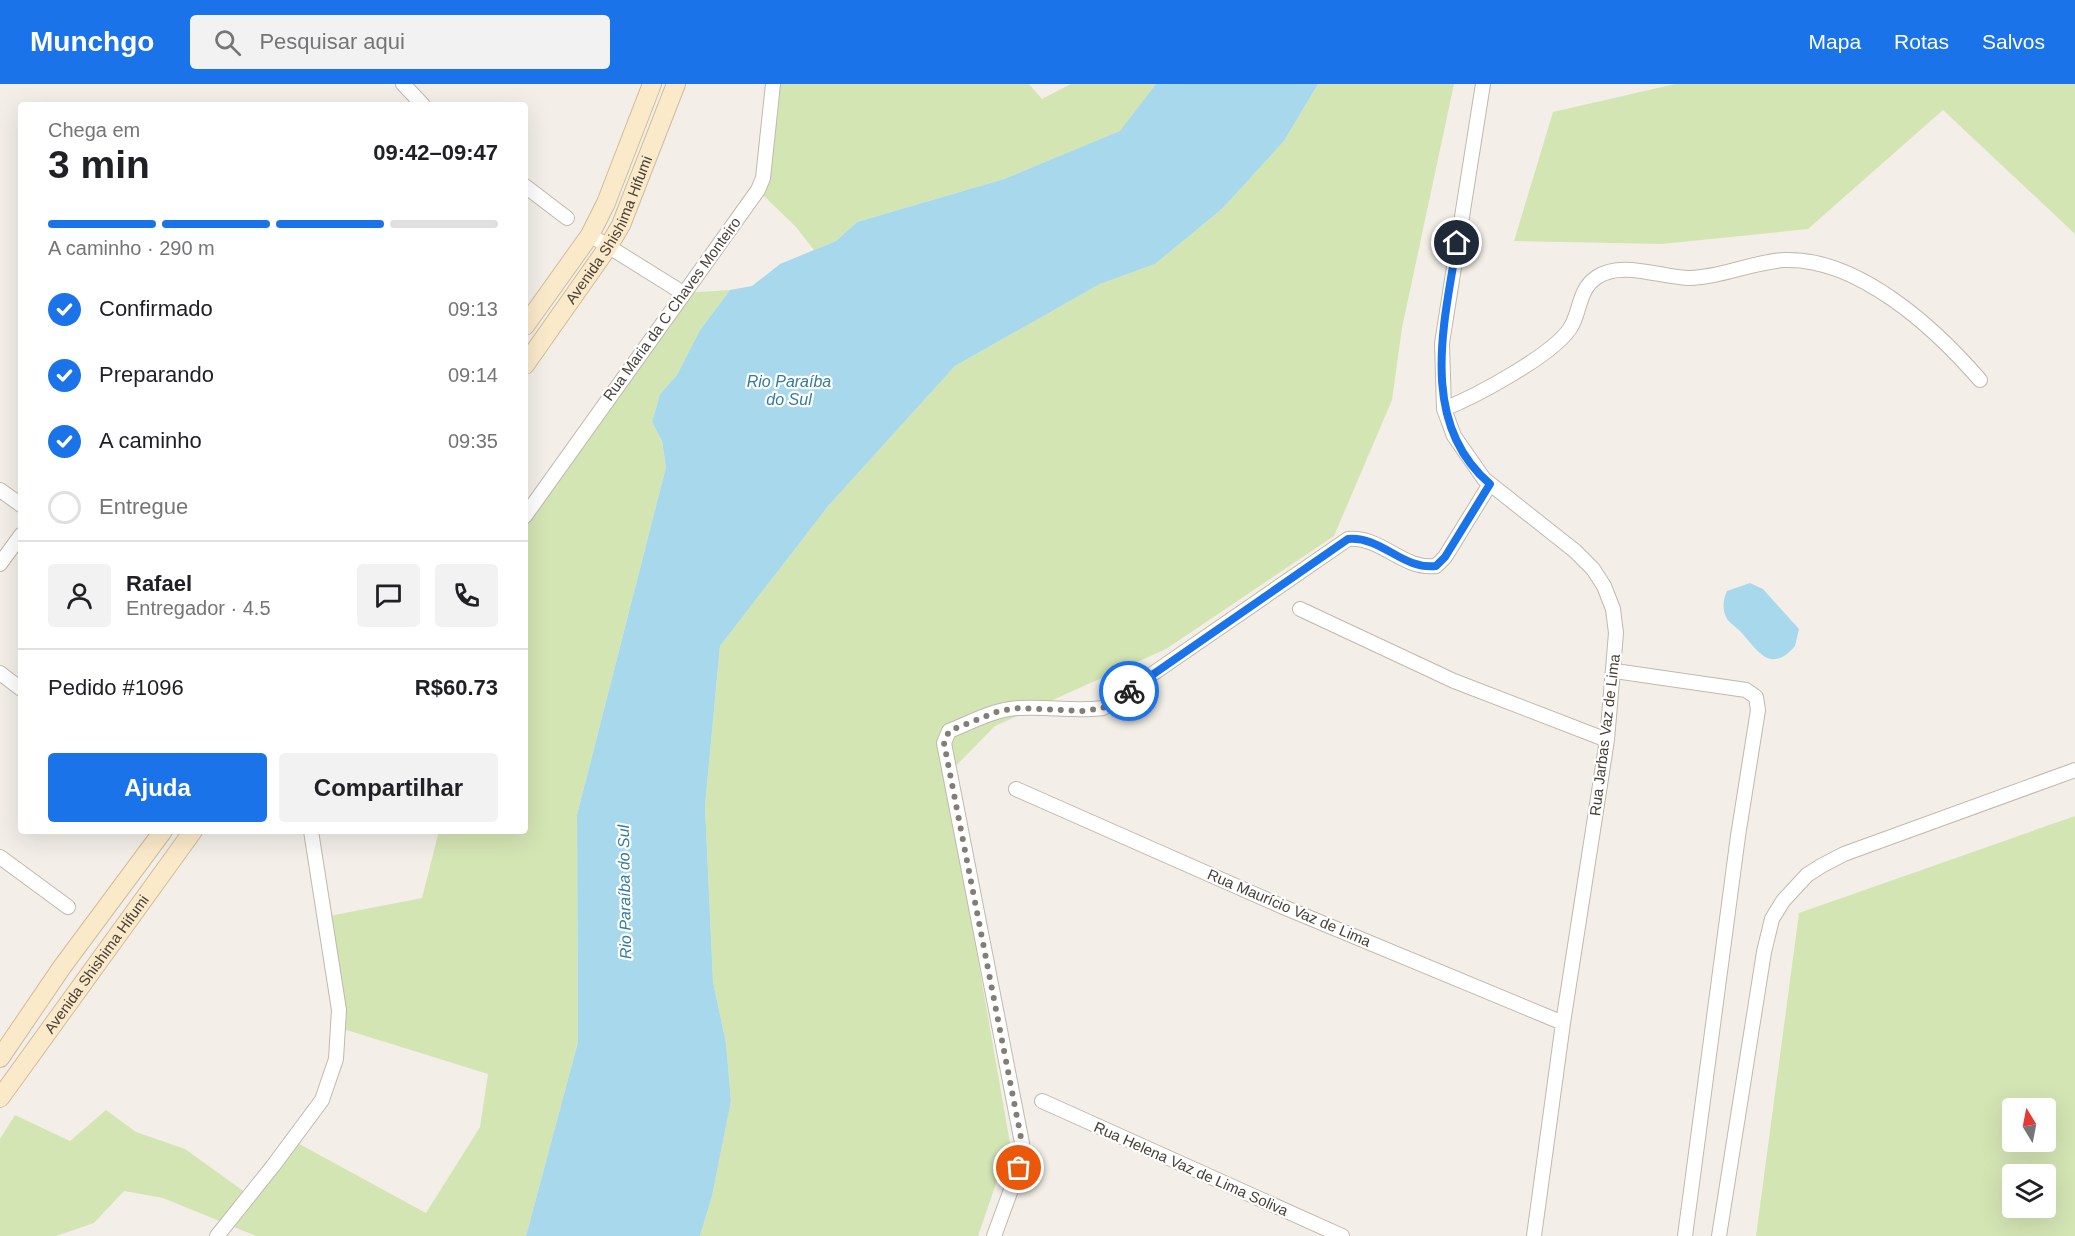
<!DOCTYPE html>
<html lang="pt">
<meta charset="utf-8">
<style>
:root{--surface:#fff;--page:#f2f2f2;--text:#202124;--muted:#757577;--line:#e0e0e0;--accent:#1a73e8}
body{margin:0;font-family:Helvetica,sans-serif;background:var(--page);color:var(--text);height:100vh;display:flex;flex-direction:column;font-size:22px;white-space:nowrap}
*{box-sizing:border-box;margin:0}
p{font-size:20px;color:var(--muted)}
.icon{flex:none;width:33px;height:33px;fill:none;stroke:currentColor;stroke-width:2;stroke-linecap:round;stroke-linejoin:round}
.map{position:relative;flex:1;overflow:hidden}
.side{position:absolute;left:18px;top:18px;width:510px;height:732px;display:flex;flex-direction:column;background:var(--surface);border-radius:6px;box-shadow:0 6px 24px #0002}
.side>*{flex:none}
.needle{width:39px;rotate:350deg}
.buttons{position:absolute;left:2002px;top:1014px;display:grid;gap:12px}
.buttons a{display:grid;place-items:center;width:54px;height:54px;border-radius:6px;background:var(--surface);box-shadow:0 6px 24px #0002;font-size:30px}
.pin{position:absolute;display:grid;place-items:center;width:51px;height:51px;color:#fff;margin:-26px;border:3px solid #fff;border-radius:50%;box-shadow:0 2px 6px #0007}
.courier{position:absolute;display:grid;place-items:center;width:60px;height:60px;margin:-30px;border:4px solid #1a73e8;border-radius:50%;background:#fff;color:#222;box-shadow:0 2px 8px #0007}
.summary em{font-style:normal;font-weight:700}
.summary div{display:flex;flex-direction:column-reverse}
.summary{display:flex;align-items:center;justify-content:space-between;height:102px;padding:0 30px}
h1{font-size:39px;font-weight:700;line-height:45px}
.bar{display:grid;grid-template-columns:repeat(4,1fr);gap:9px 6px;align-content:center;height:72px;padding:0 30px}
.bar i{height:8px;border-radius:4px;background:var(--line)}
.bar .current{background:var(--accent)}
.bar p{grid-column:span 4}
.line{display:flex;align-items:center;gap:15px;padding:0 30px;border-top:2px solid var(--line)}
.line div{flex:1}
.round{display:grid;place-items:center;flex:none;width:63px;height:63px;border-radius:6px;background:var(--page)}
ol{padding:0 30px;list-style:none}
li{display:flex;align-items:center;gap:18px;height:66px}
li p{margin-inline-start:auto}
li .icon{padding:6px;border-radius:50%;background:var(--accent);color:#fff;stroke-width:4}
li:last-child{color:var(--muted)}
li i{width:33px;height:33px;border:3px solid var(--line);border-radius:50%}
.primary-button{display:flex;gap:12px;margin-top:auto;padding:12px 30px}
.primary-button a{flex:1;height:69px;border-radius:6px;background:var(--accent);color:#fff;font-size:24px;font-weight:700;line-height:69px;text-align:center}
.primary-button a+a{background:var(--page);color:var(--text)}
header{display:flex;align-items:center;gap:36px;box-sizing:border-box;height:84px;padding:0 30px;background:var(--accent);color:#fff}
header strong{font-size:28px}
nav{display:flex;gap:33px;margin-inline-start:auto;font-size:21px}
.search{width:420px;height:54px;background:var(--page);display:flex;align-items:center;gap:15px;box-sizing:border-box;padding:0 21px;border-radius:6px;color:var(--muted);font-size:22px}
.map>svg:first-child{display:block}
.green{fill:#d4e5b4;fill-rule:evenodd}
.water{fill:#a8d8ec}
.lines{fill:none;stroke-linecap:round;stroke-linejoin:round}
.street-casing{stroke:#c1b8ae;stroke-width:16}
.secondary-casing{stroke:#d0bc9a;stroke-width:20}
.street{stroke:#fff;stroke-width:14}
.secondary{stroke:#fbeaca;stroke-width:18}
.done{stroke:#837d75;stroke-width:6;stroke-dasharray:0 10.8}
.route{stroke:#1a73e8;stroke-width:8}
.labels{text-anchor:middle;stroke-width:4.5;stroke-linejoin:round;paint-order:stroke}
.street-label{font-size:15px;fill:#463f37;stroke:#fff}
.water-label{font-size:16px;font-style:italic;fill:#327c9c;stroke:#fff}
</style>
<header>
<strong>Munchgo</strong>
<div class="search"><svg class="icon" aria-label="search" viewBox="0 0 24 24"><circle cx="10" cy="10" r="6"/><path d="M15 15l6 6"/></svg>Pesquisar aqui</div>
<nav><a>Mapa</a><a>Rotas</a><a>Salvos</a></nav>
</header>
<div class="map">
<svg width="2075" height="1152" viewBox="0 0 2075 1152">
<rect width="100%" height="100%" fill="#f3efe8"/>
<path class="green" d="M 773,0 L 1029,0 L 1042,15 L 1071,0 L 1156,0 L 1121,47 L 1004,95 L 857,138 L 836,157 L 814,166 L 796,143 L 758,106 Z
M 1318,0 L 1454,0 L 1402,244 L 1392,316 L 1334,452 L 1166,565 L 995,642 L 946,692 L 1010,1059 L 978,1152 L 700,1152 L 712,1112 L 731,1016 L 726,959 L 713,898 L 705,722 L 720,562 L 829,421 L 955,282 L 1100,200 L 1155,180 L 1222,125 L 1284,57 Z
M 1675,0 L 2075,0 L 2075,150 L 1943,26 L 1808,145 L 1662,160 L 1514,157 L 1553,28 Z
M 730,206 L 700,246 L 677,291 L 660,310 L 652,338 L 662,357 L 666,383 L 577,731 L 578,958 L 526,1152 L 256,1152 L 163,1114 L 124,1107 L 94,1139 L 56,1152 L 0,1152 L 0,1055 L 15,1031 L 70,1057 L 106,1026 L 136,1048 L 185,1065 L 249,1111 L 292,1056 L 426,1129 L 480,1043 L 488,990 L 340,944 L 324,833 L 422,814 L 439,747 L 525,747 L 525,432 L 683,209 Z
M 2075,732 L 2075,1152 L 1756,1152 L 1799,829 ZM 2013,1024 L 2046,1024 L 2046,1058 L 2013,1058 ZM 2013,1090 L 2046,1090 L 2046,1124 L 2013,1124 Z"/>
<path class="water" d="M 1156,0 L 1318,0 L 1284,57 L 1222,125 L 1155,180 L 1100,200 L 955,282 L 829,421 L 720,562 L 705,722 L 713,898 L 726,959 L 731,1017 L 712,1112 L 700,1152 L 526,1152 L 578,958 L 577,731 L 666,383 L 662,357 L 652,338 L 660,310 L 677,291 L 700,246 L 730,206 L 752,202 L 780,180 L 836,157 L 857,138 L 1004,95 L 1120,47 Z
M 1750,499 L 1763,505 L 1799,545 L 1795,562 C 1770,592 1756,564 1740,547 C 1734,541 1727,538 1725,530 C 1722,522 1724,514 1727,507 Z"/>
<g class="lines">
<g class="street-casing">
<path id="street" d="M 403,0 L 423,21
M 1483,0 L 1442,259 L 1444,325 L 1454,352 L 1484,395 L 1575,467 L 1593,485 L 1604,502 L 1613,525 L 1616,549 L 1607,656 L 1563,939 L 1534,1152
M 525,102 L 567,134
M 590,151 L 683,209
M 1444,325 C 1474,313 1558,269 1572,241 C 1581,224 1579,205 1597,193 C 1623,176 1661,194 1690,194 C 1722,193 1752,178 1784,176 C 1858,173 1935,244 1980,296
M 0,406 L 21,421
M 525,432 L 758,106 L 763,94 L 773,0
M 0,480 L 21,451
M 1300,525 L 1454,597 L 1607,656
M 1615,587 L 1746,606 L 1756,613 L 1758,626 L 1738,752 L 1685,1152
M 0,589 L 21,605
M 1016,705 L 1281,822 L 1563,939
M 0,773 L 68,823
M 1042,1017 L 1342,1152
M 217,1152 L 273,1082 L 322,1016 L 336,975 L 339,926 L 311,747
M 994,1152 L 1019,1084 L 1022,1059 L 944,659 L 949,647 C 971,638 995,625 1019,624 C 1048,622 1075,628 1103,624 L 1348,455 C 1382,452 1402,486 1436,482 L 1445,473 L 1490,400
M 1719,1152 L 1764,868 L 1772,835 L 1783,817 L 1807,791 L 1821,782 L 1844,770 L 2075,686"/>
</g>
<g class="secondary-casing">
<g id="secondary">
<path d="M 525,242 L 590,151 L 606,119 L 652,0"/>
<path id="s1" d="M 525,281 L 608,163 L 621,141 L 676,0"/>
<path d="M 0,974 L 62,883 L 163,747"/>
<path id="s2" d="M 0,1014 L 193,747"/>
</g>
</g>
<use href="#street" class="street"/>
<use href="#secondary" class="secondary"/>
</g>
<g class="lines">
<path class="done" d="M 1019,1084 L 1022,1059 L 944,659 L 949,647 L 999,627 L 1020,624 L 1082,627 L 1103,624 L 1129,607"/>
<path class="route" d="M 1129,607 L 1348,455 C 1382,452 1402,486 1436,482 L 1445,473 L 1490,400 C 1418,339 1444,239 1457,159"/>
</g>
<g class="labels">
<g class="street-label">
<text dy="5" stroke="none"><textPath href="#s1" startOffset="160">Avenida Shishima Hifumi</textPath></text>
<text transform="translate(672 225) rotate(-54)" y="5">Rua Maria da C Chaves Monteiro</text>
<text transform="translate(1605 651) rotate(-83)" y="5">Rua Jarbas Vaz de Lima</text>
<text transform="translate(1289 824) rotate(23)" y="5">Rua Maurício Vaz de Lima</text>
<text dy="5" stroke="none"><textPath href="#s2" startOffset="165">Avenida Shishima Hifumi</textPath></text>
<text transform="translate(1191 1085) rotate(24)" y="5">Rua Helena Vaz de Lima Soliva</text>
</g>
<g class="water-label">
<text x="789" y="303">Rio Paraíba<tspan x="789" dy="18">do Sul</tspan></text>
<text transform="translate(624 808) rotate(-91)" y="6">Rio Paraíba do Sul</text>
</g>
</g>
</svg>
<div class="buttons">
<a><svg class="needle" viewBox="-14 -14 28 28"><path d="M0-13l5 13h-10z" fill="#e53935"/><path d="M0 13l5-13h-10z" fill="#757577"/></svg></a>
<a><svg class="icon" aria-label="layers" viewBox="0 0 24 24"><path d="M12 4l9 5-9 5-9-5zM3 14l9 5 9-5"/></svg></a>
</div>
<div class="pin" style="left:1019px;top:1084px;background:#ea580c"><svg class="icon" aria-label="bag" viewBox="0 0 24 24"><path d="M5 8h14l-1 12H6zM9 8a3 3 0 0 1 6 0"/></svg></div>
<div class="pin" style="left:1457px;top:159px;background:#1f2937"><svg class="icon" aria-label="home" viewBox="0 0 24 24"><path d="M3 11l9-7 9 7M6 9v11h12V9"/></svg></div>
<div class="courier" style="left:1129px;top:607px"><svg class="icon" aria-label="bike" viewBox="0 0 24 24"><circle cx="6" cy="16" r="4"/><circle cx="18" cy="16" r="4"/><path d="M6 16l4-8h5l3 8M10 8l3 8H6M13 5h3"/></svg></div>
<section class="side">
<div class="summary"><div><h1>3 min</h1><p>Chega em</p></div><em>09:42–09:47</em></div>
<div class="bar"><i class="current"></i><i class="current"></i><i class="current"></i><i></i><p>A caminho · 290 m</p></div>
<ol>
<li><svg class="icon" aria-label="check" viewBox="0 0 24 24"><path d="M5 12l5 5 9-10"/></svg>Confirmado<p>09:13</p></li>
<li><svg class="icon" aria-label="check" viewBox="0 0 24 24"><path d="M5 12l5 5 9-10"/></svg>Preparando<p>09:14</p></li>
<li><svg class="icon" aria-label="check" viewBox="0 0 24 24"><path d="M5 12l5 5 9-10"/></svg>A caminho<p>09:35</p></li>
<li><i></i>Entregue</li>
</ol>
<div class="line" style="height:108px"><a class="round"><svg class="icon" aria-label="person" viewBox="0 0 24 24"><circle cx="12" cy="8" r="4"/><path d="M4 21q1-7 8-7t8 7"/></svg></a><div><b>Rafael</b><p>Entregador · 4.5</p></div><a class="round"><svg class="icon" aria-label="chat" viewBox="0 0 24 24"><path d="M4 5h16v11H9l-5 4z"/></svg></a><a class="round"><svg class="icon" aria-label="phone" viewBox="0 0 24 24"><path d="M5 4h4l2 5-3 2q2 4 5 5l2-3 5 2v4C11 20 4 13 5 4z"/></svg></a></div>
<div class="line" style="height:78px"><div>Pedido #1096</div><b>R$60.73</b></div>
<div class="primary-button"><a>Ajuda</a><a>Compartilhar</a></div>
</section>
</div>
